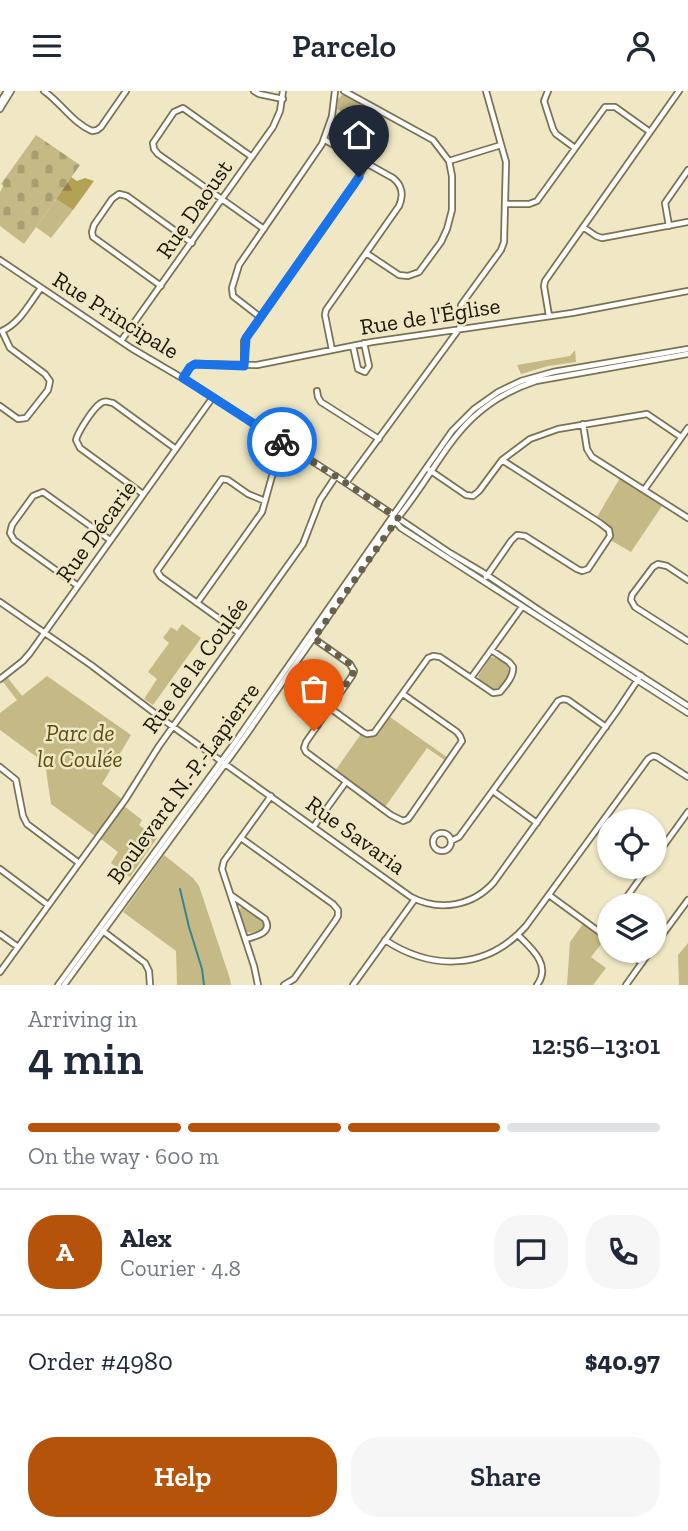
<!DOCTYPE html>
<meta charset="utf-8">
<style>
:root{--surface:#fff;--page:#f6f6f7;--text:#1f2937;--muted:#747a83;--line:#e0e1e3;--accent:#b45309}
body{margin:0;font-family:"Zilla Slab",serif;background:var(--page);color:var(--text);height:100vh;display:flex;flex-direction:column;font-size:26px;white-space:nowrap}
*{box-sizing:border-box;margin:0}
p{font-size:23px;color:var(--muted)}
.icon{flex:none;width:38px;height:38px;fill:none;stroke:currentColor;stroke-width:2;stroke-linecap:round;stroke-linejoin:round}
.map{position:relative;height:894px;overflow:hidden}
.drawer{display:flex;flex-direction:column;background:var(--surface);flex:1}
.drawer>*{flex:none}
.controls{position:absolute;left:597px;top:718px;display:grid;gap:14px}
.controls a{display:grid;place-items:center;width:70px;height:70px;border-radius:50%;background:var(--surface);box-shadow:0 2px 5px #0004;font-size:35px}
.pin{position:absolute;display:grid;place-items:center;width:60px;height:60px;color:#fff;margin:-72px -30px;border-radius:50% 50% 50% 0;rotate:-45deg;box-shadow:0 0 7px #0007}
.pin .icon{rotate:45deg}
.courier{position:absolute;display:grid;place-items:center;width:70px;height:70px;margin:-35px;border:5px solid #1a73e8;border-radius:50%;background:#fff;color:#222;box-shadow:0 2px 9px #0007}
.summary em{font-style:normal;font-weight:600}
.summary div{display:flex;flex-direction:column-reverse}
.summary{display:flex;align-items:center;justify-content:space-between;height:119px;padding:0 28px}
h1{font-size:46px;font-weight:600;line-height:52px}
.bar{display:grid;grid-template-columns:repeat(4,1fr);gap:10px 7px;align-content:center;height:84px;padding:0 28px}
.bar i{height:9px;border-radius:5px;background:var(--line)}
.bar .on{background:var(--accent)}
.bar p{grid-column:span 4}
.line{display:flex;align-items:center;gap:18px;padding:0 28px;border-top:2px solid var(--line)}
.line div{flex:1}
.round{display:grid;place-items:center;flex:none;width:74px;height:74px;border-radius:28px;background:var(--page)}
.primary-button{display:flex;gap:14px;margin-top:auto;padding:14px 28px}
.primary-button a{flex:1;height:80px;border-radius:28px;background:var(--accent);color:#fff;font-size:28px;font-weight:600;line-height:80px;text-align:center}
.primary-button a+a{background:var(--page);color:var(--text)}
header{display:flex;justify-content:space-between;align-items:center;height:91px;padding:0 28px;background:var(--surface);font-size:32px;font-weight:600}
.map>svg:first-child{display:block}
.green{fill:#c5b986}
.forest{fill:url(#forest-firs)}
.cemetery{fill:url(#cemetery-stones)}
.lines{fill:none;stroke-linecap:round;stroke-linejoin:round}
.stream{stroke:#38858b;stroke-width:2}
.minor-casing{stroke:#7a7353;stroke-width:8}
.minor{stroke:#fff;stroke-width:4.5}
.done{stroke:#66614c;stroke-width:7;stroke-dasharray:0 12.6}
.route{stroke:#1a73e8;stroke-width:9}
.labels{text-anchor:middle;stroke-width:5;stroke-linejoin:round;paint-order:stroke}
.street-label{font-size:23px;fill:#1b180b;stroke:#f0e8c4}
.park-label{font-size:23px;font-style:italic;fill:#5b4e11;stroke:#f0e8c4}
</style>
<header><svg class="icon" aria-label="menu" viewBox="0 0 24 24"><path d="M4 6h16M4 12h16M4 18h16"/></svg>Parcelo<svg class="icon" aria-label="person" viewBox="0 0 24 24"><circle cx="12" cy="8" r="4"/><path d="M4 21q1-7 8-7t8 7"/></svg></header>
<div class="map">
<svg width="688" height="894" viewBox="0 0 688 894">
<defs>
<pattern id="forest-firs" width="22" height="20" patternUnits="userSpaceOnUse" patternTransform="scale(1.75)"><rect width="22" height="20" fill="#b4a254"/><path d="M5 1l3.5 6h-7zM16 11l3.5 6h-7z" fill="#928344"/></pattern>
<pattern id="cemetery-stones" width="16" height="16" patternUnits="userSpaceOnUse" patternTransform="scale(1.75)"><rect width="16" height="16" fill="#c5b986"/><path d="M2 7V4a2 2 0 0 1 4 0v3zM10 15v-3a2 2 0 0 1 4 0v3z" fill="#a99e72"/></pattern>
</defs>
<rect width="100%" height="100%" fill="#f0e8c4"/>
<path class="green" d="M 342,4 L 346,5 L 361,13 L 353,27 L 337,18 L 338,8 Z
M 56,108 L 73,119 L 51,147 L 36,136 Z
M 575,259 L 576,271 L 548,275 L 521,283 L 517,274 L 570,265 Z
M 620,387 L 662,415 L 631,461 L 612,450 C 616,437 606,433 597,426 Z
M 182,533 L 201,547 L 153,614 L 144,608 L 157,588 L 148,581 L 169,552 L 163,547 L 171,536 L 177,540 Z
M 491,566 C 516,571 513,589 494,599 L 481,591 L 478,585 Z
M 47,585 L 131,644 L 102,693 L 122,708 L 95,745 L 51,713 L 45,672 L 0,639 L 0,622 L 17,609 L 3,591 L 8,587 L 22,605 Z
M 390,626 L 448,667 L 446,670 L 427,657 L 385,716 L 335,680 L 361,643 L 368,646 L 376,645 Z
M 124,715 L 142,729 L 139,734 L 157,747 L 130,786 L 111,772 L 118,761 L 101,748 Z
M 164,764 L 193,787 L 199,795 L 230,888 L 231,894 L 177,894 L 176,860 L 123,821 Z
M 241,816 L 244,817 L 263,831 L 265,834 L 263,838 L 253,842 L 247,841 L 239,821 Z
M 583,833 L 605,848 L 591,866 L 606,877 L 593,894 L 567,894 L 570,851 Z
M 688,852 L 688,894 L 679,894 L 678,864 Z"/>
<path class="forest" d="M 71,86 L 77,90 L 85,87 L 94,90 L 73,119 L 56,108 Z"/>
<path class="cemetery" d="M 36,44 L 80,74 L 24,153 L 0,135 L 0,101 L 3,95 L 1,93 Z"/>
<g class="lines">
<path class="stream" d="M 180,798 L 189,836 L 202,878 L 204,894"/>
<g class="minor-casing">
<path id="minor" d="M 44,0 C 61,12 73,32 92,40 L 97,39 L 101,36 L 126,0
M 254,0 L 259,3 L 283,8
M 344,0 L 433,49 L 449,70 L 452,85 L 452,119 L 447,138 L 441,151 L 419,181 L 408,185 L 399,184 L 366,162
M 548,0 L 544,10 L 553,38 L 556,43 L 575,57
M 0,12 L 7,0
M 0,18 L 11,0
M 325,49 L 393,87 C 402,94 404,104 399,115 L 326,219 L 325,224 L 332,259
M 252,66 L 183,17 L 174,21 L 153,52 L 154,58 L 158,63 L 264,138
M 449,70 L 501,54
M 505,113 L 529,113 L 537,110 L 605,16 L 615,16 L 650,41
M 669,135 L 665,112 L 688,79
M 583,136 L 596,145 L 602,147 L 688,131
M 0,169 L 131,257 L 199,297 L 346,392 L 450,462 L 487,484 L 545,523 L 688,615
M 161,195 L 93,146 L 92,141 L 94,134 L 112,108 L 119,103 L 127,105 L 192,152
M 549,225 L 544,195 L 545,190 L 679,0
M 260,226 L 233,205 L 232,197 L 239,174 L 322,53 L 332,25 L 335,0
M 2,240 C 20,232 29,213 41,197
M 121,250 L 273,36 L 280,20 L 283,0
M 353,255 L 358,278 L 365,281 L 369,275 L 364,252
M 244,275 L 244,250 L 246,247 L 354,94 L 366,72
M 183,287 L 190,276 L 195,273 L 257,274 L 372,251 L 572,222 L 688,200
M 317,300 L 318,306 L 321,311 L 379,348
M 0,315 L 18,328 L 26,327 L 48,299 L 50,290 L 45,283 L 10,257 L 2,240
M 583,333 L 587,358 L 592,366 L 688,427
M 428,378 L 466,404 L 473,405 L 479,400 L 502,369 L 530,348 L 558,338 L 647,323 L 681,346
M 346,392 L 459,238 L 462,231 L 461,214 L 501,159 L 504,151 L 506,71 L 486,0
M 644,399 L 688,337
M 143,403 L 80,357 L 76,349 C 78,341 93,317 101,312 C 106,309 107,311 113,312 L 176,358
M 394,429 L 401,437 L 688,622
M 486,486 L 511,450 L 517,444 L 525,445 L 577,478 L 582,480 L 588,478 L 610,445 L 609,439 L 600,432 L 502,369
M 688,489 L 667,475 L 658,473 L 653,476 L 632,504 L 631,509 L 635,516 L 688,550
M 78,495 L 14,449 L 10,442 L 12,434 L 33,405 L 43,401 L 110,449
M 0,511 L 91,574 L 165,630 L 411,806 C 440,821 473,815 494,791 L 617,620 L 641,584
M 197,512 L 262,421 L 272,385 L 292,357
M 239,542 L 161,486 L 157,480 L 222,388 L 228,389 L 248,403 L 265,410
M 313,547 L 350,573 L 354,580 L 352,585 L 306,651 L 304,657 L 306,661 L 391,724 L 403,730 L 408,728 L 411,724 L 462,650 L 460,645 L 457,641 L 403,603
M 471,587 L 493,602 L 500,601 C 506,594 514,585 513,576 L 509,571 L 491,559
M 0,588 L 23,570 L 30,562 L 213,306
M 330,617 L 363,641 L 367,643 L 374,642 L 428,567 L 433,565 L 440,566 L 471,587 L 522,516
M 0,676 L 16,689 L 23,725 L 27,733 L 79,772
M 493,700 L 537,732
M 314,735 L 346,691
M433 751a9 9 0 1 1 18 0a9 9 0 1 1-18 0Z
M 241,747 L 333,813 L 338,819 L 338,825 L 335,830 L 294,888 L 284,894
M 451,750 L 459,746 L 558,610 L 563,608 L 568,609 L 606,636
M 654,768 L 688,721
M 0,778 L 48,814
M 231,804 L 265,828 C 273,842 256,845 246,848
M 549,804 L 609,848
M 621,814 L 649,775
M 103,840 L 145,872 L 149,880 L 150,894
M 601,841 L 609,830
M 0,843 L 18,856
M 518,844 C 531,857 552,874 537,894
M 385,849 C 432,880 487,879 526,835 L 648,668 L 653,665 L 657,666 L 688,686
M 654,855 L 688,809
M 625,859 L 642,872
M 0,881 L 125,709 L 159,655 L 303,453 L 320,409 L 336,385
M 58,894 L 236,650 L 452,340 L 474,318 L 498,301 L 521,290 L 553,281 L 688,258
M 64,894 L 244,647 L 391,435 C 443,376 453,317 536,290 L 688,263
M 258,894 L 254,875 L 222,778 L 224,770 L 271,705
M 353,894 L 415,808
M 626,894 L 651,859"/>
</g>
<use href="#minor" class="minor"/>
</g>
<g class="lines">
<path class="done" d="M 282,351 L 346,392 L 398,427 L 314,547 L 350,573 L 354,579 L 352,585 L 314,640"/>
<path class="route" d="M 282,351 L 183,287 L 190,276 L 195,273 L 244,275 L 246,247 L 359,86"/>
</g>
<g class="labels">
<g class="street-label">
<text transform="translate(194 118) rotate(-55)" y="8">Rue Daoust</text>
<text transform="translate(116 224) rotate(32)" y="8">Rue Principale</text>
<text transform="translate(430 225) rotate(-9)" y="8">Rue de l'Église</text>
<text transform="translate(96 440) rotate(-54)" y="8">Rue Décarie</text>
<text transform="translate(195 574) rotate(-54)" y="8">Rue de la Coulée</text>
<text transform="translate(183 692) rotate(-54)" y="8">Boulevard N.-P.-Lapierre</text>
<text transform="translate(356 744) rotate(36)" y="8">Rue Savaria</text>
</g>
<g class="park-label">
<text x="80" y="650">Parc de<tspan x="80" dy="26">la Coulée</tspan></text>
</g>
</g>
</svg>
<div class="controls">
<a><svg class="icon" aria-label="locate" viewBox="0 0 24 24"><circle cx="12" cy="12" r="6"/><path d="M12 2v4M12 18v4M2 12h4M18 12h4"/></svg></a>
<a><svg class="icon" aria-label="layers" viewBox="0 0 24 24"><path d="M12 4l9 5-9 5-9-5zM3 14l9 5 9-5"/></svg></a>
</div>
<div class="pin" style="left:314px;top:640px;background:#ea580c"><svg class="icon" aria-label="bag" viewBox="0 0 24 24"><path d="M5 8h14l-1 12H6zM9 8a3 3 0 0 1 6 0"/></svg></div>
<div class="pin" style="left:359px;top:86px;background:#1f2937"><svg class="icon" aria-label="home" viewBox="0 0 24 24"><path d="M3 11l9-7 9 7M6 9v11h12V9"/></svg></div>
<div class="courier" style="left:282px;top:351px"><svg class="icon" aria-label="bike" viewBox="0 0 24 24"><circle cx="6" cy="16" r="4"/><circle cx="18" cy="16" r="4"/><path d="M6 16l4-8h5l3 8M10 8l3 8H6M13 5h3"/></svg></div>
</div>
<section class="drawer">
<div class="summary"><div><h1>4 min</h1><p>Arriving in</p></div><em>12:56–13:01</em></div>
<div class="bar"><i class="on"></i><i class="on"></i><i class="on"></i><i></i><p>On the way · 600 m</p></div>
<div class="line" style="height:126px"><b class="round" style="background:var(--accent);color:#fff">A</b><div><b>Alex</b><p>Courier · 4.8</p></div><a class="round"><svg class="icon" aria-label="chat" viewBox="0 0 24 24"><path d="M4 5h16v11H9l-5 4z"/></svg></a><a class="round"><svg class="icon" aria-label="phone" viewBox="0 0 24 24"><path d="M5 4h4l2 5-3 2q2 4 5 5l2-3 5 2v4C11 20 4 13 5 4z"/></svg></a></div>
<div class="line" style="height:91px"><div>Order #4980</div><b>$40.97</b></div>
<div class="primary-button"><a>Help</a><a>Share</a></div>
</section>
